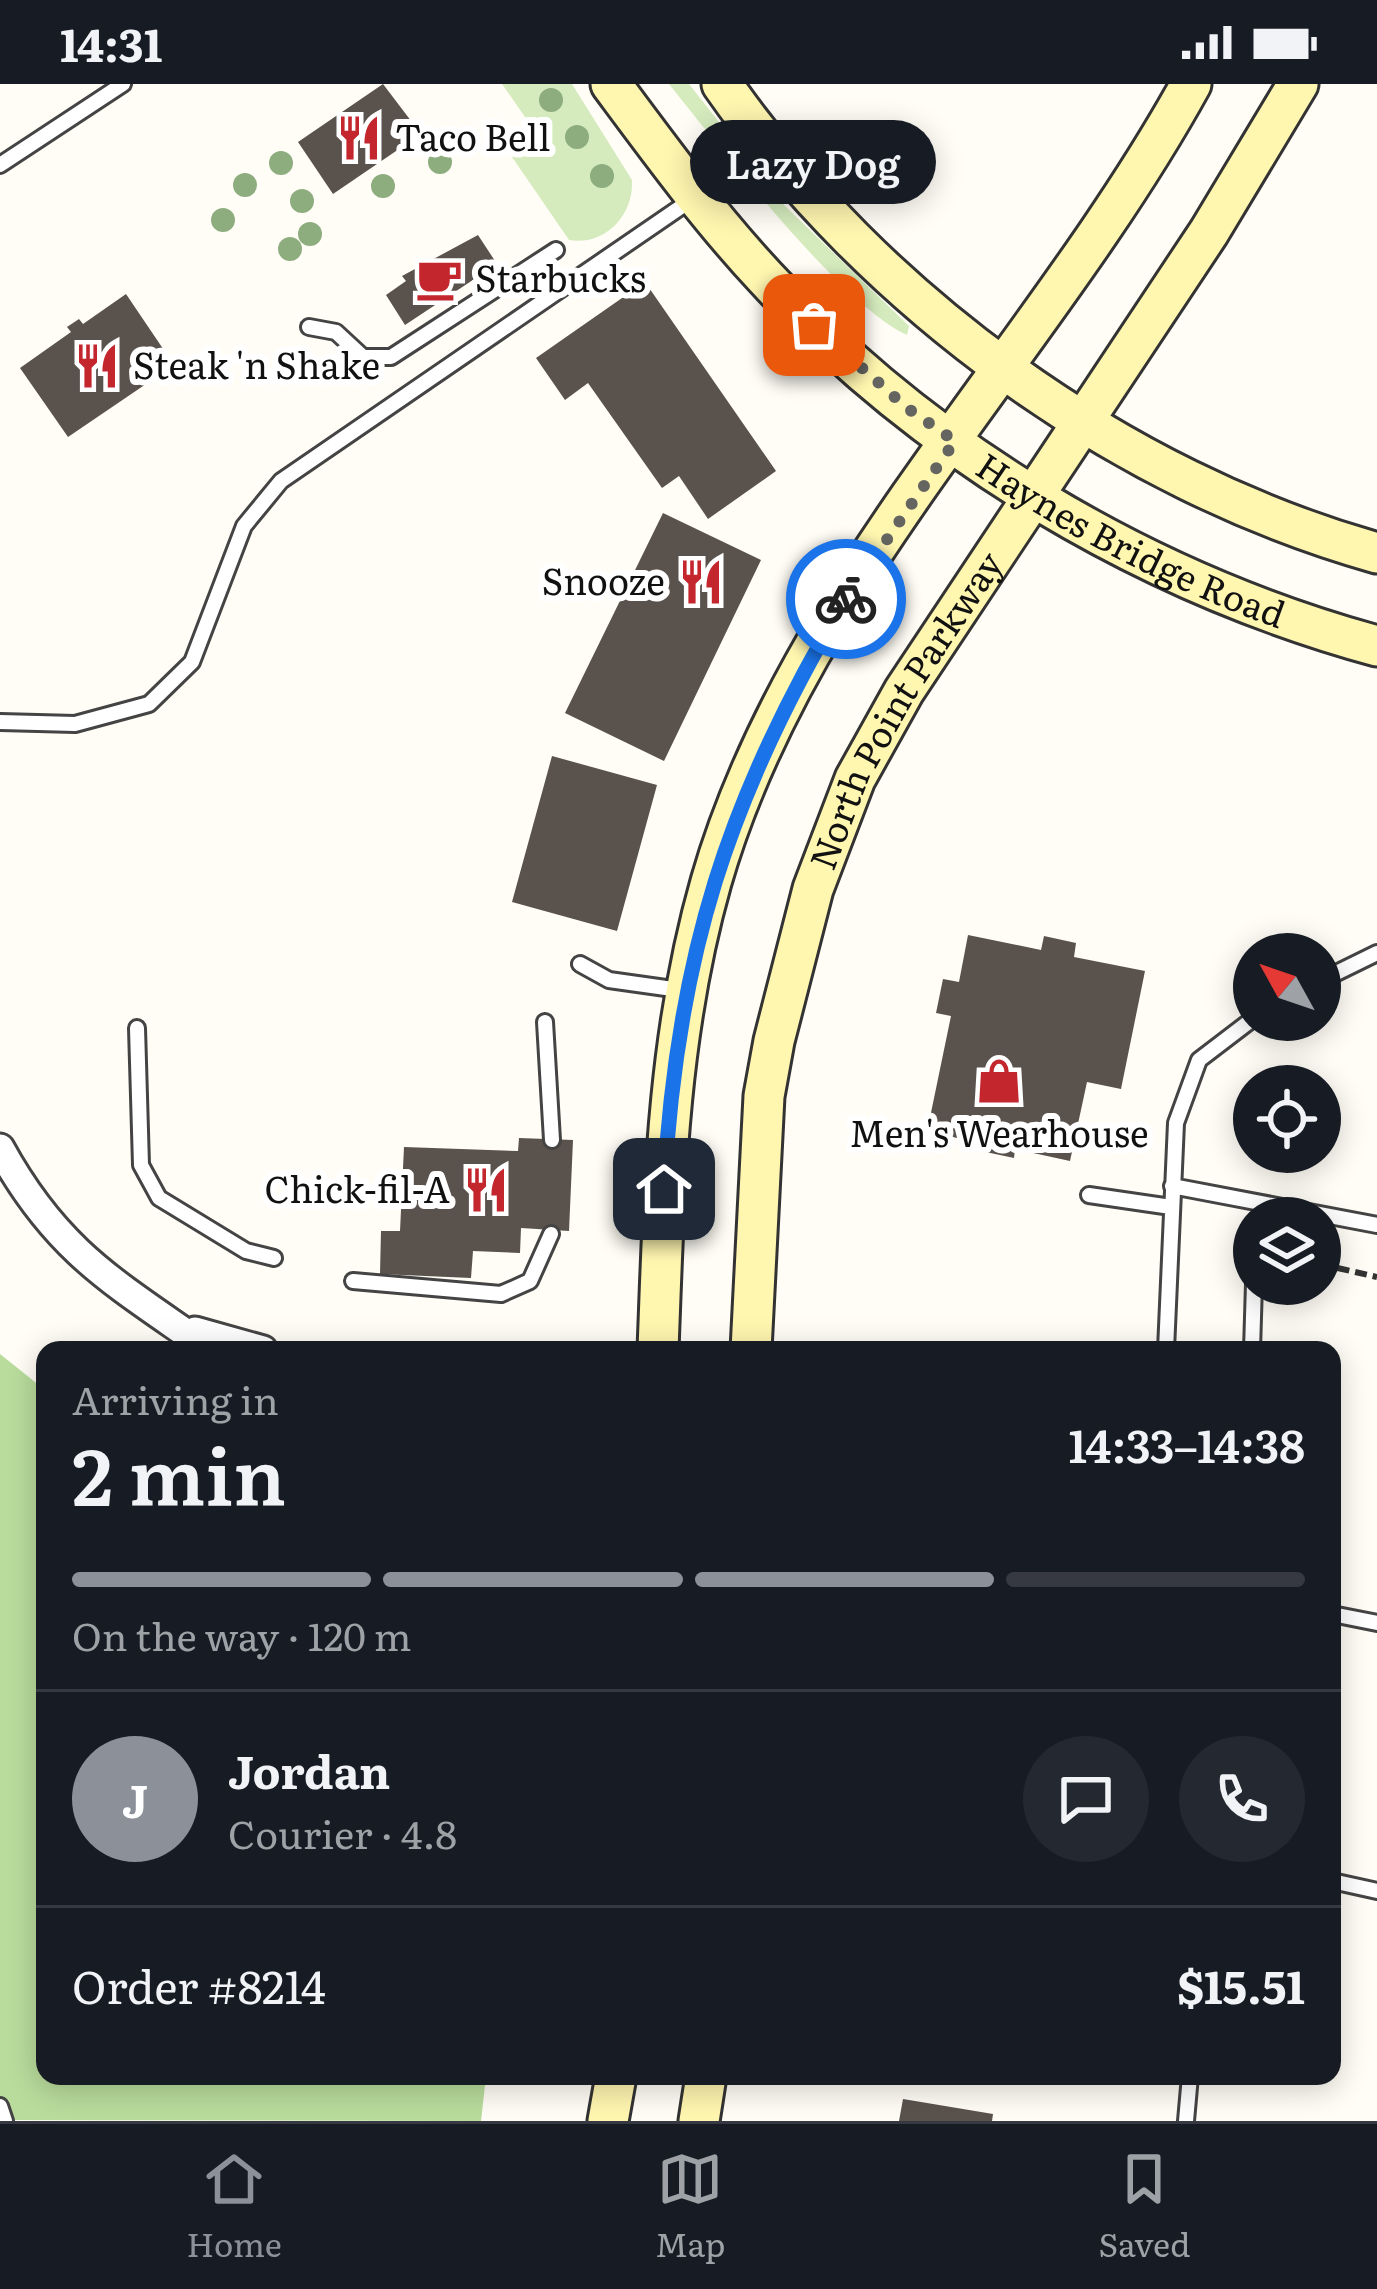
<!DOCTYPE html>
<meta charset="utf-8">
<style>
:root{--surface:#171b24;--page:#242831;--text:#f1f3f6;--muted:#9ea1a6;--line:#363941;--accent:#8c9099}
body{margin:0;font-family:Literata,serif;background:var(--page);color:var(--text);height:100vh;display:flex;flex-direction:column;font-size:45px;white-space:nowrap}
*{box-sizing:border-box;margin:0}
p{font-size:39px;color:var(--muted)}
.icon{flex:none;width:66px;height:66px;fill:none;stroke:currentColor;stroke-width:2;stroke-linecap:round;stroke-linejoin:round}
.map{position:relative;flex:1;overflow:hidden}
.panel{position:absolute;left:36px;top:1257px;width:1305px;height:744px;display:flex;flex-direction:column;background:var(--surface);border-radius:24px;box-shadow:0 6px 30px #0003}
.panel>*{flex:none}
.needle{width:78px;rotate:310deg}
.tools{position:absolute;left:1233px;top:849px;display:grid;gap:24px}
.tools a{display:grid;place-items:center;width:108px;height:108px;border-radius:50%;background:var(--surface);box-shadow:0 6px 30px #0003;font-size:60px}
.pin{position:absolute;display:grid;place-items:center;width:102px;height:102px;color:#fff;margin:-51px;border-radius:24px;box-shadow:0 6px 18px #0006}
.courier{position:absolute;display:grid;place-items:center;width:120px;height:120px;margin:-60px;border:9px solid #1a73e8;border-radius:50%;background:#fff;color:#222;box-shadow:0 3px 15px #0007}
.bubble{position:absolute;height:84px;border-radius:42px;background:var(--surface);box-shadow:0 6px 30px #0003;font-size:39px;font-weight:600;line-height:84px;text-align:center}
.headline em{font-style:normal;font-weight:600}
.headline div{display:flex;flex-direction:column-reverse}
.headline{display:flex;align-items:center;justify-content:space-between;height:204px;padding:0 36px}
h1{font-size:78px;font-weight:600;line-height:90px}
.bar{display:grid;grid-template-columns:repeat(4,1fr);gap:18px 12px;align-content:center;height:144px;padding:0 36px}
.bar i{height:15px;border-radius:9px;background:var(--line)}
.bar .on{background:var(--accent)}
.bar p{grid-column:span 4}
.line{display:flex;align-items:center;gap:30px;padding:0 36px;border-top:3px solid var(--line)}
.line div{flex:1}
.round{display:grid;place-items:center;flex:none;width:126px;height:126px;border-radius:63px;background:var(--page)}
.status{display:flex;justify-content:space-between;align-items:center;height:84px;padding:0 60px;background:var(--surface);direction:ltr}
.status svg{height:33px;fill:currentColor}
.tab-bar{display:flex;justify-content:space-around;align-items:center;height:168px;border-top:3px solid var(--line);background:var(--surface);font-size:33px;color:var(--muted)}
.tab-bar a{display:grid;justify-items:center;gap:6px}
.tab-bar .on{color:var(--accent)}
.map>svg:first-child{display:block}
.green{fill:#d5ebbd}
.forest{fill:#b9dc9c}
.building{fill:#5a524d}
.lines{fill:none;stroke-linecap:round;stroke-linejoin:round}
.lane-casing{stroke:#444;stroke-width:20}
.street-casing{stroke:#444;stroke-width:33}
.secondary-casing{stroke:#333;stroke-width:45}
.path{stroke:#333;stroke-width:6;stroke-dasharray:12 6;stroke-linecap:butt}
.lane{stroke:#fff;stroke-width:14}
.street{stroke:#fff;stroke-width:27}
.secondary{stroke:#fff6b0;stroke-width:39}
.tree{fill:#8dad7f}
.done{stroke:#646461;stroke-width:12;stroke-dasharray:0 21.6}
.route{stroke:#1a73e8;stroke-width:15}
.labels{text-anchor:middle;stroke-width:12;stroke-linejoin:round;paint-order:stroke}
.poi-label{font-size:36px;fill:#111;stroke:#fff;text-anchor:start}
.street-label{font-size:36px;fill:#111;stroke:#fff}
</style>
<div class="status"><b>14:31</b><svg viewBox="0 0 49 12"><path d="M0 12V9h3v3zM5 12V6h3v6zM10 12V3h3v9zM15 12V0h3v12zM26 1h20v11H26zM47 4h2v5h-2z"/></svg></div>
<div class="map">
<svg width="1377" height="2037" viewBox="0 0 1377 2037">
<rect width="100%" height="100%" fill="#fffdf5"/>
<path class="green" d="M 502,0 L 572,0 L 632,96 C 634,131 605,162 569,156 L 512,73 L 539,53 Z
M 669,0 L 689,0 L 785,122 L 909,242 L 907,251 C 841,221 719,62 669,0 Z"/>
<path class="forest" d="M 0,1270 L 45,1306 L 45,1992 L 486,1992 L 481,2037 L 0,2036 Z"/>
<path class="building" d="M 383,0 L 421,50 L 333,110 L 298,58 Z
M 478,151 L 497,180 L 405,241 L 386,211 L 406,197 L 402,192 Z
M 645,198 L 776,387 L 708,435 L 679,392 L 662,404 L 588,299 L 565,316 L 536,274 Z
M 126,210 L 174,281 L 68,353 L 20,284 L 71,248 L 67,243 L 79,235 L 83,240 Z
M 663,429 L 761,476 L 664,677 L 565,629 Z
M 552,672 L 657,701 L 617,847 L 512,818 Z
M 968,851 L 1041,866 L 1044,852 L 1076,859 L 1074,873 L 1145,887 L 1121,1005 L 1087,998 L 1070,1077 L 1015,1065 L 1014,1074 L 981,1067 L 983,1059 L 927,1048 L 951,932 L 936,929 L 943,895 L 959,898 Z
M 519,1054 L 573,1056 L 569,1147 L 521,1144 L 520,1169 L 473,1167 L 471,1194 L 380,1190 L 381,1147 L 400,1147 L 404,1063 L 518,1067 Z
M 903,2015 L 993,2030 L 992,2037 L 899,2037 Z"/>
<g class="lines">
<g class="lane-casing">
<path id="lane" d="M 0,81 L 123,0
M 309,243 L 336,248 L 363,273 L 391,273 L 556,166
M 0,638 L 75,640 L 149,620 L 192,578 L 244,442 L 281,397 L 691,116
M 580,880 L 609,896 L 680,906
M 1320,897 L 1377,869
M 545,938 L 552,1056
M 137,944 L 141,1081 L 159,1114 L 246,1167 L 274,1174
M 1172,1102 L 1377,1141
M 1089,1111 L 1171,1123
M 353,1197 L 501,1210 L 530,1197 L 551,1150
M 1166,1266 L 1176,1039 L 1199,976 L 1254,934
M 1252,1266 L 1254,1200
M 1332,1530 L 1377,1539
M 1332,1797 L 1377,1807
M 0,2022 L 5,2037
M 1186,2037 L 1190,1992"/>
</g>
<g class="street-casing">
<path id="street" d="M 0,1064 C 58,1170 117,1200 210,1266
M 195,1247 L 263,1266"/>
</g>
<g class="secondary-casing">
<g id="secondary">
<path id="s1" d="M 611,0 C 660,66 709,133 765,193 C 927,369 1147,499 1377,562"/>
<path d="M 722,0 C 874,218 1121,397 1377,469"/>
<path d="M 658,1266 C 664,1108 667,952 711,798 C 796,501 1044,267 1191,0"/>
<path id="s2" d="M 751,1266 L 764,1012 L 774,957 L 813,805 L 855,695 L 904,607 L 1209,148 L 1298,0"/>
<path d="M 608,2037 L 616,1992"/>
<path d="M 699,2037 L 706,1992"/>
</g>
</g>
<path class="path" d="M 1320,1180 L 1377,1193"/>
<use href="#lane" class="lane"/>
<use href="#street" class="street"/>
<use href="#secondary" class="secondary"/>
</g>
<g class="tree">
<circle cx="551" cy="16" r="12"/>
<circle cx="577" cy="53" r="12"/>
<circle cx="440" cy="78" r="12"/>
<circle cx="281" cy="79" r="12"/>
<circle cx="602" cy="92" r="12"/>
<circle cx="245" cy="101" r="12"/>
<circle cx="383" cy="102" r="12"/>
<circle cx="302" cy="117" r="12"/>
<circle cx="223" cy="136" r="12"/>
<circle cx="310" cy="150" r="12"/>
<circle cx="290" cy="165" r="12"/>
</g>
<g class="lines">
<path class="done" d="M 814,241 L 907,324 L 955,357 L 846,515"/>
<path class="route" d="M 664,1105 C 676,875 728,712 846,515"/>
</g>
<defs>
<g id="restaurant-bare" transform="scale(3.6)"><path d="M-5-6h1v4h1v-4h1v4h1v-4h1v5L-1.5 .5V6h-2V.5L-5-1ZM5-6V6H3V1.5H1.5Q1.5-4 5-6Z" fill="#c4262e" stroke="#fff" stroke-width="2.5" paint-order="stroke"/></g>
<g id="cafe-bare" transform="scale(3.6)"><path d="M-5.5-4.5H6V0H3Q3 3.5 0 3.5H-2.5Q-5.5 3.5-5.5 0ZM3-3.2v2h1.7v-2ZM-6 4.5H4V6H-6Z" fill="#c4262e" stroke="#fff" stroke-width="2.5" paint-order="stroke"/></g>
<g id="shop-bare" transform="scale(3.6)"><path d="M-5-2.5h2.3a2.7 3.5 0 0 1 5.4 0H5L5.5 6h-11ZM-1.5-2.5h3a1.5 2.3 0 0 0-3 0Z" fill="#c4262e" stroke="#fff" stroke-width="2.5" paint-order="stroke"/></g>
</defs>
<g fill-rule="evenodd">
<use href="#restaurant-bare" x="359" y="54"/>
<use href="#cafe-bare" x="439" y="195"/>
<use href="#restaurant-bare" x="97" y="282"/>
<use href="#restaurant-bare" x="701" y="498"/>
<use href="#shop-bare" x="999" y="997"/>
<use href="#restaurant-bare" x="486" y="1106"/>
</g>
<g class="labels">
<g class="poi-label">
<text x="395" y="67">Taco Bell</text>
<text x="475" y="208">Starbucks</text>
<text x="133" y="295">Steak 'n Shake</text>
<text x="665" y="511" text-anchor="end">Snooze</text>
<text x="999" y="1063" text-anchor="middle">Men's Wearhouse</text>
<text x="450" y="1119" text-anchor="end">Chick-fil-A</text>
</g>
<g class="street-label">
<text dy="13" stroke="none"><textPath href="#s1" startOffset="702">Haynes Bridge Road</textPath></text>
<text dy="13" stroke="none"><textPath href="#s2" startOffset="669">North Point Parkway</textPath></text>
</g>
</g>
</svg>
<div class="tools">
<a><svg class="needle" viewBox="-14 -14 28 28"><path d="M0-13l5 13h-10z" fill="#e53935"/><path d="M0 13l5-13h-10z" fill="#9ea1a6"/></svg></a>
<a><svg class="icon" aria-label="locate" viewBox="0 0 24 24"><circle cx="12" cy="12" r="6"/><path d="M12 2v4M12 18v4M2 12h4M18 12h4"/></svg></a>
<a><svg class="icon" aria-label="layers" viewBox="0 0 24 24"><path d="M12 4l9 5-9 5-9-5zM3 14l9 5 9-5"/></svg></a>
</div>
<div class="pin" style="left:814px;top:241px;background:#ea580c"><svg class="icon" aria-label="bag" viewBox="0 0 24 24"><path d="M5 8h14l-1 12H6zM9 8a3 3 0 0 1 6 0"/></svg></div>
<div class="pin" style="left:664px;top:1105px;background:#1f2937"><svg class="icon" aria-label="home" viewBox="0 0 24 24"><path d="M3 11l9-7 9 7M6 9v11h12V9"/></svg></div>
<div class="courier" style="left:846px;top:515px"><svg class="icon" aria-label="bike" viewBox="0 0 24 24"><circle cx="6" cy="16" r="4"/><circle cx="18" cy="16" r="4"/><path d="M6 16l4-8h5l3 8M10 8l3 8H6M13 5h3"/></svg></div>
<div class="bubble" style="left:690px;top:36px;width:246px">Lazy Dog</div>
<section class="panel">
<div class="headline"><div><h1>2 min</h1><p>Arriving in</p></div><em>14:33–14:38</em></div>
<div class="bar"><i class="on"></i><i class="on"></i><i class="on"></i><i></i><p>On the way · 120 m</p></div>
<div class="line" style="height:216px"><b class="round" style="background:var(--accent);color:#fff">J</b><div><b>Jordan</b><p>Courier · 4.8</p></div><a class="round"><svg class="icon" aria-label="chat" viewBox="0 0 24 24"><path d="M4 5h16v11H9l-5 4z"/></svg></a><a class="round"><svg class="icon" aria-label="phone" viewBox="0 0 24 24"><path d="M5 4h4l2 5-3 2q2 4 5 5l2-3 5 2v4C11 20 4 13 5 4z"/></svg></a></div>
<div class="line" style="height:156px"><div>Order #8214</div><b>$15.51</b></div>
</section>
</div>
<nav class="tab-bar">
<a class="on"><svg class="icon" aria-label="home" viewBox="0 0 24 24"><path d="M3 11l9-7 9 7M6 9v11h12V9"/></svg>Home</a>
<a><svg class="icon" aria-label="map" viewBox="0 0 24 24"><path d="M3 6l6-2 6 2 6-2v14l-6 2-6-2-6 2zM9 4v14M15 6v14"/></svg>Map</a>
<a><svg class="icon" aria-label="saved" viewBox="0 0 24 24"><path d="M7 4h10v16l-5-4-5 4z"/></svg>Saved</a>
</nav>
